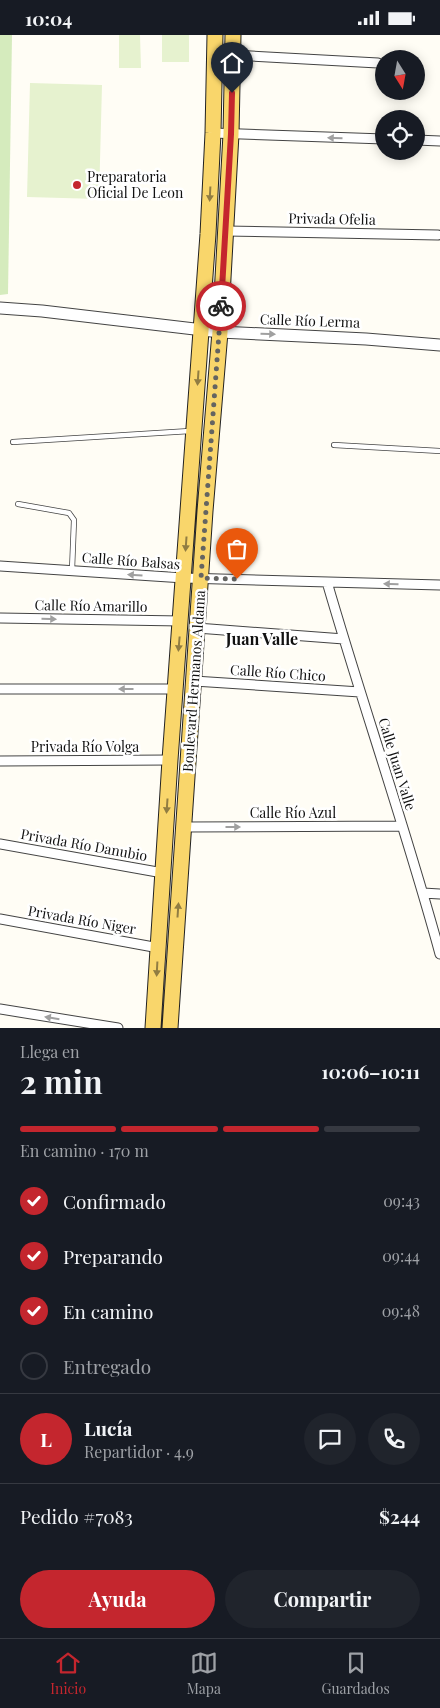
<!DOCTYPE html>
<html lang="es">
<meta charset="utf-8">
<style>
:root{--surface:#171b24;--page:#20242c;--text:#f1f3f6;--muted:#9ea1a6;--line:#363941;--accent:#c4262e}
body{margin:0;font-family:"Playfair Display",serif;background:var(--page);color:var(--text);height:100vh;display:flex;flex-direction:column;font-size:19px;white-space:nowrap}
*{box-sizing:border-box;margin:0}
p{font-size:16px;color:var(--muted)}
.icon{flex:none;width:28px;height:28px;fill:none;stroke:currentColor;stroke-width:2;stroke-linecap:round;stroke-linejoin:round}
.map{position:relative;height:993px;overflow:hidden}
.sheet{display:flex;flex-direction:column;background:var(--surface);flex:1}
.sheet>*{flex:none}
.needle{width:32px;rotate:169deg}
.fabs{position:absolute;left:375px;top:15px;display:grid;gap:10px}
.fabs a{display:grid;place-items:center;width:50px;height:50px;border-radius:50%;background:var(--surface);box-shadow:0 2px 12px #0003;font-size:25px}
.pin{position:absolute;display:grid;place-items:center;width:42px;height:42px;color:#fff;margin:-51px -21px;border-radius:50% 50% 50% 0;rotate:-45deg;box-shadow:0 0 5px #0007}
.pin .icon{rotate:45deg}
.courier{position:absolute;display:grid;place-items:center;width:50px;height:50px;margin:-25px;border:4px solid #c4262e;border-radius:50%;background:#fff;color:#222;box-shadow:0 1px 6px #0007}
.headline em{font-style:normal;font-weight:700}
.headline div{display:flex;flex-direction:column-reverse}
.headline{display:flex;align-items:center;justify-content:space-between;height:85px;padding:0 20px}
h1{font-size:32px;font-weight:700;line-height:38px}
.bar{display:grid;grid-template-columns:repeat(4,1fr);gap:8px 5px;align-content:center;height:60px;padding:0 20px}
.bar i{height:6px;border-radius:4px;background:var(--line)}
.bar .on{background:var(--accent)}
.bar p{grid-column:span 4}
.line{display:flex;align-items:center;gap:12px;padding:0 20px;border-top:1px solid var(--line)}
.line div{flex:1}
.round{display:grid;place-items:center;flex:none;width:52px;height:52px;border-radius:26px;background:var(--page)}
ol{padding:0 20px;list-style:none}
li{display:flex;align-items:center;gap:15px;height:55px}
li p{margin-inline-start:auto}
li .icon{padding:5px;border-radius:50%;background:var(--accent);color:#fff;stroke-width:4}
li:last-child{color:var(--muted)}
li i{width:28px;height:28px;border:2px solid var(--line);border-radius:50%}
.primary-button{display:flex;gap:10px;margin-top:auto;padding:10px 20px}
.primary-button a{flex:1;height:58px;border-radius:30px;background:var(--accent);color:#fff;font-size:20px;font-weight:700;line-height:58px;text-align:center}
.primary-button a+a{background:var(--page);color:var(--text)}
.status{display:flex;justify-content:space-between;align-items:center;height:35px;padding:0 25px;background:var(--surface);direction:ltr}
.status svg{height:14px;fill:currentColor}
.tab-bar{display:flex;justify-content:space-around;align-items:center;height:70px;border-top:1px solid var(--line);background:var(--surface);font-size:14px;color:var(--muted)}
.tab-bar a{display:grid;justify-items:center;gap:2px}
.tab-bar .on{color:var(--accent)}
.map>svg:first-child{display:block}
.green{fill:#d5ebbd}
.pitch{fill:#e6f2cf}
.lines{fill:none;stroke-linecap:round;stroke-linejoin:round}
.service-casing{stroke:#444;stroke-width:6}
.minor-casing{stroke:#444;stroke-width:11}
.tertiary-casing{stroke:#444;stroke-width:13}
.primary-casing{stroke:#222;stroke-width:17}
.service{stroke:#fff;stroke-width:4.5}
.minor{stroke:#fff;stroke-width:9}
.tertiary{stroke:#fff;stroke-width:11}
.primary{stroke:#f9d66b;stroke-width:15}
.oneway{fill:#a0a0a0}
.oneway2{fill:#917d42}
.done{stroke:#646461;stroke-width:5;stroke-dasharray:0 9}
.route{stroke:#c4262e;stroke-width:6}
.poi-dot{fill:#c4262e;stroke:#fff;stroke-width:2}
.labels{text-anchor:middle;stroke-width:5;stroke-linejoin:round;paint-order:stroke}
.poi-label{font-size:14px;fill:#111;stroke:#fff;text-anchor:start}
.street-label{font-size:14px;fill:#111;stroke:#fff}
.quarter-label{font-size:16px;font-weight:bold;fill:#111;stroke:#fff}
</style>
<div class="status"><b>10:04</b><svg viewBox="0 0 49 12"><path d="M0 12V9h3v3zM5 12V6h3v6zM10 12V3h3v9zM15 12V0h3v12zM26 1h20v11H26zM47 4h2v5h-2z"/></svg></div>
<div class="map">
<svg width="440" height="993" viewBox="0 0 440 993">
<rect width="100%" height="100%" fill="#fffdf5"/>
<path class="green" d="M 0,0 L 12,0 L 8,259 L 0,260 Z"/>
<path class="pitch" d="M 119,0 L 140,0 L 141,33 L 119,33 Z
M 162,0 L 189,0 L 189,27 L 162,27 Z
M 30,48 L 102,50 L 99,164 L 27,162 Z"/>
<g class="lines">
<g class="service-casing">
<path id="service" d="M 13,407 L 190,396
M 334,410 L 440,416
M 18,469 L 69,478 L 74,485 L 72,535"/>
</g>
<g class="minor-casing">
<path id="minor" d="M 233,20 L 378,28
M 213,98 L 384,104
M 416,105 L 440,106
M 226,196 L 438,200
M 0,531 L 184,543 L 440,550
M 327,547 C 363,671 406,794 440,919
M 0,583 L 181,586
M 197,593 L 344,604
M 194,646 L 360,657
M 0,654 L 175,654
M 0,726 L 170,725
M 184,792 L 402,791
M 0,809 L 163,838
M 423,858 L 440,859
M 0,884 L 159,913
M 0,974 L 118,993"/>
</g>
<g class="tertiary-casing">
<path id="tertiary" d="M 0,273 L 42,276 L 220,297 L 366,304 L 440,310"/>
</g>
<g class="primary-casing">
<path id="primary" d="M 153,993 L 170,725 L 208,199 L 213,98 L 215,0
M 170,993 L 205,476 L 220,297 L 231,99 L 233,0"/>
</g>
<use href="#service" class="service"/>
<use href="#minor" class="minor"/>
<use href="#tertiary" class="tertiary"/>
<use href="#primary" class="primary"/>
</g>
<defs><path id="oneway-solid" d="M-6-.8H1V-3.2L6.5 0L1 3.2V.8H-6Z" transform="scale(1.25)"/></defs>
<g class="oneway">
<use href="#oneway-solid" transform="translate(335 103) rotate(-178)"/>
<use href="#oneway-solid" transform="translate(268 299) rotate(2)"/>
<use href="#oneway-solid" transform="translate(135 540) rotate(-176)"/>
<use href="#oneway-solid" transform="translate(391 549) rotate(-178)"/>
<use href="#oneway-solid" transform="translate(49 584) rotate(1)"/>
<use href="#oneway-solid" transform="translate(126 654) rotate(-180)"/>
<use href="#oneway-solid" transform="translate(233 792)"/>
<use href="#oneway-solid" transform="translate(52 983) rotate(-171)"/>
</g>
<g class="oneway2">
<use href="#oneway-solid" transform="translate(210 159) rotate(93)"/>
<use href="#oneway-solid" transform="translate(198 343) rotate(94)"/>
<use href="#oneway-solid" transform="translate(186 509) rotate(94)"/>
<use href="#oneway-solid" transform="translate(179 609) rotate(95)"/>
<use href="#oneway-solid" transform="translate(167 771) rotate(94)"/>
<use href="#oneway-solid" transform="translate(178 875) rotate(-86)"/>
<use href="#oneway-solid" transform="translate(157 934) rotate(93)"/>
</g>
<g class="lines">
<path class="done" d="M 221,271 L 201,543 L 237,544"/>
<path class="route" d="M 221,271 L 231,99 L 232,58"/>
</g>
<circle class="poi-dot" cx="77" cy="150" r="5"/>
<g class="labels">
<g class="poi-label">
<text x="87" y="147">Preparatoria<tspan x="87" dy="16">Oficial De Leon</tspan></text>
</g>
<g class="street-label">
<text transform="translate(332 184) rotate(1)" y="5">Privada Ofelia</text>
<text transform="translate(310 286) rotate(2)" y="5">Calle Río Lerma</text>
<text transform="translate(131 526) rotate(4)" y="5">Calle Río Balsas</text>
<text transform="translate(91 571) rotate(1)" y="5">Calle Río Amarillo</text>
<text transform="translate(278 638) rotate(4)" y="5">Calle Río Chico</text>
<text transform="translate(194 646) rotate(-86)" y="5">Boulevard Hermanos Aldama</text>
<text x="85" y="717">Privada Río Volga</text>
<text transform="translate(397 729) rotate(73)" y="5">Calle Juan Valle</text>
<text x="293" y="783">Calle Río Azul</text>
<text transform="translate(84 810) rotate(10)" y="5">Privada Río Danubio</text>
<text transform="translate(82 885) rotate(10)" y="5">Privada Río Niger</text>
</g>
<g class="quarter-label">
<text x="262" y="610">Juan Valle</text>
</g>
</g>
</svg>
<div class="fabs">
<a><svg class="needle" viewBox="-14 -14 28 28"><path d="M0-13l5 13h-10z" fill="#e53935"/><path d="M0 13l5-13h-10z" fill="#9ea1a6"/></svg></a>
<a><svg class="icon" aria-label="locate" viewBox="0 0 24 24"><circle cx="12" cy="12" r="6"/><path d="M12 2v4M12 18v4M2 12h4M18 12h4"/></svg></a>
</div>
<div class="pin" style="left:237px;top:544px;background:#ea580c"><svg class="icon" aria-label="bag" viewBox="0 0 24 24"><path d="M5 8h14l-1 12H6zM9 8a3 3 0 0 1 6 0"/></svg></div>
<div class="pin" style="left:232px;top:58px;background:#1f2937"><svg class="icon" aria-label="home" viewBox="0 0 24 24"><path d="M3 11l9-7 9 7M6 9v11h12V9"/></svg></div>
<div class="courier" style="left:221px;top:271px"><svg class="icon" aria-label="bike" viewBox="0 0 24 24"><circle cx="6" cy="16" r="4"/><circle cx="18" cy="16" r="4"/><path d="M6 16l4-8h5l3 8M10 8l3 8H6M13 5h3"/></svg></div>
</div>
<section class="sheet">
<div class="headline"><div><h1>2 min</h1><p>Llega en</p></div><em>10:06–10:11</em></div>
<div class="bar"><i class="on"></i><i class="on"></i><i class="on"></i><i></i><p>En camino · 170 m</p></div>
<ol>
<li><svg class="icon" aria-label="check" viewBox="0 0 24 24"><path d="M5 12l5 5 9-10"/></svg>Confirmado<p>09:43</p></li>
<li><svg class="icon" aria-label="check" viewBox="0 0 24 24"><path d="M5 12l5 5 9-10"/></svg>Preparando<p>09:44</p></li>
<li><svg class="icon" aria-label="check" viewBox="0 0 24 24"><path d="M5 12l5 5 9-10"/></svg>En camino<p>09:48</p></li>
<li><i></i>Entregado</li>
</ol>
<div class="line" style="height:90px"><b class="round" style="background:var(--accent);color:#fff">L</b><div><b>Lucía</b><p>Repartidor · 4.9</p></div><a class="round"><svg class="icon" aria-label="chat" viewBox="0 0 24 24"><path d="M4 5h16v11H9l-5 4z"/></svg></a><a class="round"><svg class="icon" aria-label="phone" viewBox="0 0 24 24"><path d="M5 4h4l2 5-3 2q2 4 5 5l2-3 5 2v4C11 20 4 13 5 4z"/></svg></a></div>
<div class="line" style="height:65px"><div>Pedido #7083</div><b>$244</b></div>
<div class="primary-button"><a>Ayuda</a><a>Compartir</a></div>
</section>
<nav class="tab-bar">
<a class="on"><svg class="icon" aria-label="home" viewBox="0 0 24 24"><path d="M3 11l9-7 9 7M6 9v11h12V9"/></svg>Inicio</a>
<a><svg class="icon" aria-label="map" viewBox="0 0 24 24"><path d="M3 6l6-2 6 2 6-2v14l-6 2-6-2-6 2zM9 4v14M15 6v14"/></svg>Mapa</a>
<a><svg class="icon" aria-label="saved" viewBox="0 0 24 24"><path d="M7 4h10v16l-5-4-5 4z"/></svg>Guardados</a>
</nav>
